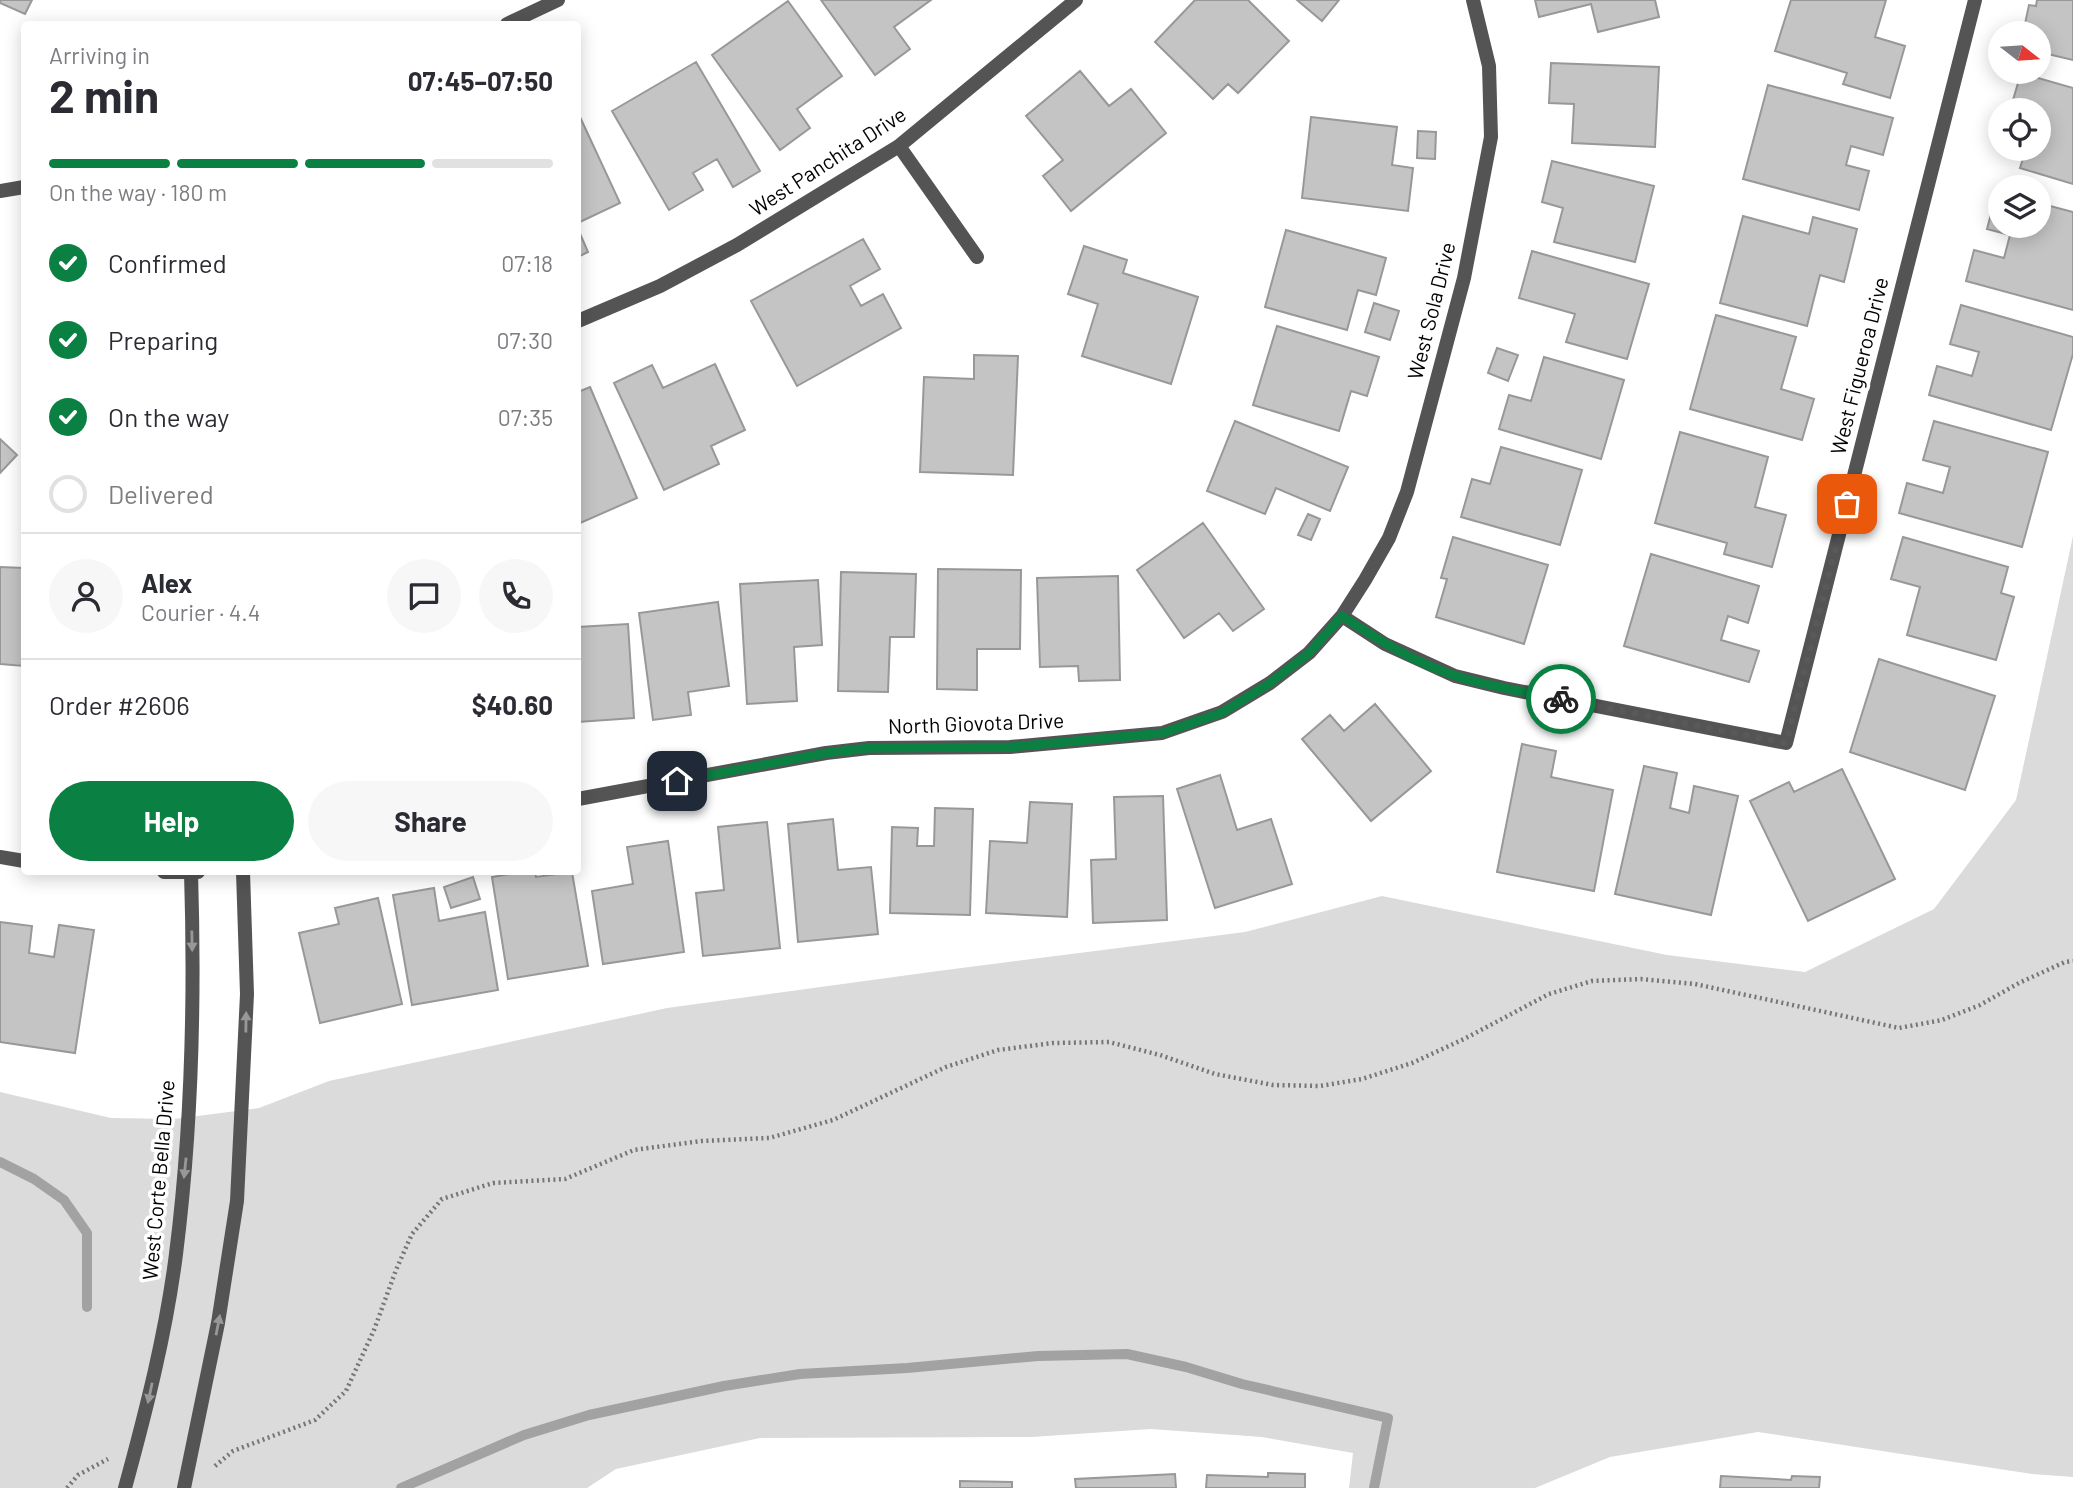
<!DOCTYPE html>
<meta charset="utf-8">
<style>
:root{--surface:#fff;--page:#f7f7f7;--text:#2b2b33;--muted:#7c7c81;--line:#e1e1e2;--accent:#0b8043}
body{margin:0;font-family:Barlow,sans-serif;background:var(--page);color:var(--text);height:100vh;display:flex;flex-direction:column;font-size:26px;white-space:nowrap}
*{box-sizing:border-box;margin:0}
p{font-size:23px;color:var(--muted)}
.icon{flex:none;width:38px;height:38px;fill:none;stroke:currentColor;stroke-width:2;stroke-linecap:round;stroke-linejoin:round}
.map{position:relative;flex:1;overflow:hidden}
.panel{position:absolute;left:21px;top:21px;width:560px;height:854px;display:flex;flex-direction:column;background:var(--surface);border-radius:7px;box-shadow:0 4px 18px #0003}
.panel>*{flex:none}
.needle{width:46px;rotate:107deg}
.tools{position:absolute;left:1988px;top:21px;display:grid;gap:14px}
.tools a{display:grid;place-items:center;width:63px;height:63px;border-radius:50%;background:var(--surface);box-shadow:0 4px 18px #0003;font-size:35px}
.pin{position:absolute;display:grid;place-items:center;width:60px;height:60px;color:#fff;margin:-30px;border-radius:14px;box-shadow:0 4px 10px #0006}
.courier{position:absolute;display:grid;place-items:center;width:70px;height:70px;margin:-35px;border:5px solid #0b8043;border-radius:50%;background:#fff;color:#222;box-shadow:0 2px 9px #0007}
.head em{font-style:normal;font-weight:700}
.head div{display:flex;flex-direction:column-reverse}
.head{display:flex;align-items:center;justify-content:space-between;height:119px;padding:0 28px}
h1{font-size:46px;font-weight:700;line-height:52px}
.bar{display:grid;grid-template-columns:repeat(4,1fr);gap:10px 7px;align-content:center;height:84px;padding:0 28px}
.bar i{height:9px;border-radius:5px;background:var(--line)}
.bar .on{background:var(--accent)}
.bar p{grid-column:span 4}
.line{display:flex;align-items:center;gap:18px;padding:0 28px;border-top:2px solid var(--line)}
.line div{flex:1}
.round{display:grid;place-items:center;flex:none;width:74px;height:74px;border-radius:37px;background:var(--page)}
ol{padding:0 28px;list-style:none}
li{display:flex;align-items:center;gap:21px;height:77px}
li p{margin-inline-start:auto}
li .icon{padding:7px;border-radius:50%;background:var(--accent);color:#fff;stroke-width:4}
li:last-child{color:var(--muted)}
li i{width:38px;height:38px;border:4px solid var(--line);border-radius:50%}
.cta{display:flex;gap:14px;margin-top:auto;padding:14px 28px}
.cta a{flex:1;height:80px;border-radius:42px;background:var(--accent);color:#fff;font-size:28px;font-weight:700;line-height:80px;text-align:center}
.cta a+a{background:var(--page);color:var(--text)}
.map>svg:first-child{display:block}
.green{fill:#dbdbdb}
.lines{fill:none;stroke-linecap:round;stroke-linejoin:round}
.stream{stroke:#a2a2a2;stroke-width:10}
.building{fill:#c4c4c4;stroke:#989898;stroke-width:2}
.path{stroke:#767676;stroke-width:4.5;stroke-dasharray:2 3.5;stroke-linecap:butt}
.minor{stroke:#545454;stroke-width:14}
.tertiary{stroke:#545454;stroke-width:14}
.oneway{fill:#989898}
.done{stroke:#595959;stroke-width:7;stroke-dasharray:0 12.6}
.route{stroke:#0b8043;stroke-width:9}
.labels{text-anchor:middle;stroke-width:7;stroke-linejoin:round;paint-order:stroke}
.street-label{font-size:21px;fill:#000;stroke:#fff}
</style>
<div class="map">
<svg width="2073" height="1488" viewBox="0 0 2073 1488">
<rect width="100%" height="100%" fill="#fff"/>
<path class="green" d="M 2073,536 L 2073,1477 L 2032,1474 L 1758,1432 L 1610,1457 L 1535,1488 L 1349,1488 L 1353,1453 L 1262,1437 L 1151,1429 L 1032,1437 L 760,1438 L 616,1469 L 587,1488 L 0,1488 L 0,1092 L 111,1118 L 174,1119 L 259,1108 L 329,1081 L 667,1008 L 938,971 L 1245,932 L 1382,896 L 1667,955 L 1805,972 L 1934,909 L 2016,800 Z"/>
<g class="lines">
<path class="stream" d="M 0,1162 L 34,1179 L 64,1200 L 87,1233 L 87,1307
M 401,1488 L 524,1435 L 589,1415 L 724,1386 L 800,1374 L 907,1368 L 1038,1356 L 1127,1354 L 1186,1367 L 1242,1384 L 1388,1418 L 1374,1488"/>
</g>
<path class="building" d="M 0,0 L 32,0 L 25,14 L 0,3 Z
M 821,0 L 931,0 L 894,27 L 910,49 L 875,75 Z
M 1195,0 L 1248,0 L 1289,41 L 1238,93 L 1228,84 L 1213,99 L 1155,42 Z
M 1297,0 L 1339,0 L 1322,21 Z
M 1535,0 L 1655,0 L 1659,17 L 1598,32 L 1591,4 L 1539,17 Z
M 1791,0 L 1886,0 L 1875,37 L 1905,46 L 1890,98 L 1843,84 L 1847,73 L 1775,51 Z
M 2037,0 L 2073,0 L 2073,60 L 2039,52 L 2039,33 L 2023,33 L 2029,5 L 2036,6 Z
M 788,1 L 842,76 L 797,109 L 810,128 L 780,150 L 712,55 Z
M 696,62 L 760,171 L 733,187 L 717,159 L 693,173 L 703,190 L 669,210 L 612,111 Z
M 1551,63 L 1659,67 L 1655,147 L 1572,143 L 1574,104 L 1549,103 Z
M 1080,71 L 1109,106 L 1131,89 L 1166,133 L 1071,211 L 1043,176 L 1063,160 L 1026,116 Z
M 2021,73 L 2073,88 L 2073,184 L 2020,168 L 2026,149 L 2039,149 L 2039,110 L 2010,110 Z
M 1768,85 L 1893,118 L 1883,155 L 1851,146 L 1846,165 L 1869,171 L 1859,210 L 1743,179 Z
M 580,117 L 620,203 L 578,223 L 578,118 Z
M 1311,117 L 1397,127 L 1392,165 L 1413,168 L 1408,211 L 1302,198 Z
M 1418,131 L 1436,132 L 1435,159 L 1417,158 Z
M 1552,161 L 1654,186 L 1635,262 L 1554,242 L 1563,208 L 1542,202 Z
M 1997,191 L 2000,192 L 2000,226 L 2039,226 L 2039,203 L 2073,212 L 2073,310 L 1966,281 L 1974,250 L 2004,258 L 2010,235 L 1987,229 Z
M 1743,216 L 1809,234 L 1813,217 L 1857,229 L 1844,282 L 1820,275 L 1807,326 L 1720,303 Z
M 578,229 L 588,252 L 578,257 Z
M 1286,230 L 1386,258 L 1376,295 L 1358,290 L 1347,330 L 1265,307 Z
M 863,239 L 880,269 L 850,286 L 861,306 L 883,294 L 901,328 L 797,386 L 751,301 Z
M 1084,246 L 1127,260 L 1123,273 L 1198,297 L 1171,384 L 1082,356 L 1098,304 L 1068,294 Z
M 1532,251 L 1649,284 L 1627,359 L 1566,342 L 1575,314 L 1519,298 Z
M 1374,303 L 1399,311 L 1390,340 L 1365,332 Z
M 1961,305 L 2073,337 L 2073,354 L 2051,430 L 1929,395 L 1937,366 L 1972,376 L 1979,352 L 1950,344 Z
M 1716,315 L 1796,337 L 1781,389 L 1814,399 L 1802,440 L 1690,409 Z
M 1277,326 L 1379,357 L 1367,396 L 1351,391 L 1339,431 L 1253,405 Z
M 1497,348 L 1518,355 L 1508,381 L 1488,373 Z
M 974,355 L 1018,356 L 1013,475 L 920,472 L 924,377 L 974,379 Z
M 1544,357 L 1624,380 L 1601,459 L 1499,429 L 1509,395 L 1531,401 Z
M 715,364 L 745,430 L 711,446 L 719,464 L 664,490 L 614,383 L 652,365 L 663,388 Z
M 590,387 L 637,498 L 578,524 L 578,392 Z
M 1235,421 L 1348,467 L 1330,511 L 1276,488 L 1265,514 L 1207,491 Z
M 1934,421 L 2048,452 L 2022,547 L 1899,513 L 1907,483 L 1943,493 L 1950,467 L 1923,460 Z
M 1680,432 L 1768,457 L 1755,507 L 1786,515 L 1772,567 L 1724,554 L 1727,543 L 1655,523 Z
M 0,439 L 17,455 L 0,473 Z
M 1501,447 L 1582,470 L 1560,545 L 1461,517 L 1472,479 L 1490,484 Z
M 1308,514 L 1320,519 L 1311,540 L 1298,535 Z
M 1203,523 L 1264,609 L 1233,631 L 1219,613 L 1184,638 L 1137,570 Z
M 1453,537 L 1548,565 L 1524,644 L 1436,617 L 1447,579 L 1441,578 Z
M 1903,537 L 2008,567 L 2001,593 L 2014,597 L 1996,660 L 1907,635 L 1920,587 L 1891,579 Z
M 1651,554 L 1759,586 L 1748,623 L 1728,616 L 1721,640 L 1759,651 L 1749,682 L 1624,646 Z
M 0,567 L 24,568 L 24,666 L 0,664 Z
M 938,569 L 1021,570 L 1020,649 L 977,649 L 977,690 L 937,689 Z
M 841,572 L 916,574 L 914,637 L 890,637 L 888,692 L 838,691 Z
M 1118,576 L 1120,680 L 1079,681 L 1078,666 L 1040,667 L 1037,578 Z
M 818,580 L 822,645 L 794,647 L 797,701 L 747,704 L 740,584 Z
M 718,602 L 729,686 L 688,692 L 691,715 L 653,720 L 639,613 Z
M 628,624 L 634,718 L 578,722 L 578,627 Z
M 1879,659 L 1995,696 L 1965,790 L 1850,752 Z
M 1375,704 L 1431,771 L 1371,821 L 1302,739 L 1330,715 L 1344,731 Z
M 1522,744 L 1556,751 L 1551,777 L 1613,790 L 1594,891 L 1497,872 Z
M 1644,766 L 1677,773 L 1670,808 L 1689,813 L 1694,786 L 1738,796 L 1711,915 L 1615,894 Z
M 1842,769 L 1895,879 L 1808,921 L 1750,801 L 1789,782 L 1794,792 Z
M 1220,775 L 1237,830 L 1271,819 L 1292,884 L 1215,908 L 1177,789 Z
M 1163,796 L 1167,920 L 1093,923 L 1091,860 L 1116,859 L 1114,797 Z
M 1030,802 L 1072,804 L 1067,917 L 986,913 L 990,841 L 1027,843 Z
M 935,808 L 973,809 L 970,915 L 890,913 L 892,827 L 918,828 L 917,846 L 934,846 Z
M 833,819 L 838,870 L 871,867 L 878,934 L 798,942 L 788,824 Z
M 767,822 L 780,948 L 703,956 L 696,893 L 724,890 L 718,827 Z
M 668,841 L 684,952 L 603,964 L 592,891 L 633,884 L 627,847 Z
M 522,872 L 535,872 L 536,877 L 572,872 L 588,966 L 508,979 L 492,877 Z
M 473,877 L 480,899 L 451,908 L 444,887 Z
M 434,888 L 439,921 L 485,912 L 498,990 L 412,1005 L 393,895 Z
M 378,898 L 402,1004 L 320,1023 L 299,933 L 339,924 L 335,908 Z
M 0,922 L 32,926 L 29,953 L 54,957 L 59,925 L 94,930 L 75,1053 L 0,1042 Z
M 1268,1473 L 1305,1474 L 1305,1488 L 1206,1488 L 1207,1475 L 1268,1477 Z
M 1175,1474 L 1176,1488 L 1076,1488 L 1075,1479 Z
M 1721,1476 L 1791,1480 L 1792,1476 L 1820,1477 L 1819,1488 L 1720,1488 Z
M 960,1481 L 1012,1482 L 1012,1488 L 960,1488 Z"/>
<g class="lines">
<path class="path" d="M 215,1466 L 233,1451 L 315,1420 L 346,1391 L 374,1330 L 396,1270 L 412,1234 L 442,1199 L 493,1183 L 565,1179 L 634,1150 L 701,1141 L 769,1138 L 833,1120 L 946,1067 L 998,1050 L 1053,1043 L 1109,1042 L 1160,1055 L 1215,1074 L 1273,1085 L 1320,1086 L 1362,1079 L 1412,1063 L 1464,1039 L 1549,994 L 1592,981 L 1641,979 L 1695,984 L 1899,1028 L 1942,1020 L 1980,1005 L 2019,983 L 2065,962 L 2073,961
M 67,1488 L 78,1475 L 108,1459"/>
<path class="minor" d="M 899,146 L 977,257
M 578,321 L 660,286 L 737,245 L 899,146 L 1076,0
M 1342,616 L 1385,644 L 1455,676 L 1504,688 L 1786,743 L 1975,0
M 578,799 L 826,753 L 869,748 L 1010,747 L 1162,733 L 1222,712 L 1270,683 L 1309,653 L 1342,616 L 1365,580 L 1389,538 L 1407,492 L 1464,278 L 1491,137 L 1489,66 L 1473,0
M 0,857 L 24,861
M 164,872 L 198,872
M 125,1488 C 146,1411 166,1333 176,1254 C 192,1127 195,999 191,872
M 184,1488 L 218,1323 L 237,1201 L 247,994 L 243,872"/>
<path class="tertiary" d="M 507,24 L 558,0
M 0,191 L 24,187"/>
</g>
<defs><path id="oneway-solid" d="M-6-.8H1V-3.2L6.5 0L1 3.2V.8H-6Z" transform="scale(1.75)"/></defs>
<g class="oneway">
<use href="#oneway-solid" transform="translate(192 941) rotate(89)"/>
<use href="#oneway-solid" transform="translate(246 1022) rotate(-89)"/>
<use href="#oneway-solid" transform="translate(185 1168) rotate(96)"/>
<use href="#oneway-solid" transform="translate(218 1325) rotate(-79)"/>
<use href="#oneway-solid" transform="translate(150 1393) rotate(102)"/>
</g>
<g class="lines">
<path class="done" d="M 1561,699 L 1786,743 L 1847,504"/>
<path class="route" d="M 677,781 L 826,753 L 869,748 L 1010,747 L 1163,733 L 1223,712 L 1270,683 L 1309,653 L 1342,616 C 1378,640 1414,662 1456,676 C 1490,687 1526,692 1561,699"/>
</g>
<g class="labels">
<g class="street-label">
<text transform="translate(828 162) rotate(-33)" y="7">West Panchita Drive</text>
<text transform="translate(1432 311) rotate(-76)" y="7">West Sola Drive</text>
<text transform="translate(1860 366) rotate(-76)" y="7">West Figueroa Drive</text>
<text transform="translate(976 724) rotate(-2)" y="7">North Giovota Drive</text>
<text transform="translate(159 1180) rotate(-85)" y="7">West Corte Bella Drive</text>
</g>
</g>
</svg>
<div class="tools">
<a><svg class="needle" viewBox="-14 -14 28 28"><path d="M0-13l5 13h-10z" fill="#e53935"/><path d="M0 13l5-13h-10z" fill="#7c7c81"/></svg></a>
<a><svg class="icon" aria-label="locate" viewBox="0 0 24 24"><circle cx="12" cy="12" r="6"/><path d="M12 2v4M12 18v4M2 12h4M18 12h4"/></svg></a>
<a><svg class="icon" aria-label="layers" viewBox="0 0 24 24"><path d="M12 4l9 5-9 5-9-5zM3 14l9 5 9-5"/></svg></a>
</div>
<div class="pin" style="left:1847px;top:504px;background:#ea580c"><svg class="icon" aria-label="bag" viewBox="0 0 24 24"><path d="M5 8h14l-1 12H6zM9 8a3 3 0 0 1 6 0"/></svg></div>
<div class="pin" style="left:677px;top:781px;background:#1f2937"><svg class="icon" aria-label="home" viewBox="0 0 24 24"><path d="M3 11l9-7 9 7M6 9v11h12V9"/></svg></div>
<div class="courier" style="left:1561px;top:699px"><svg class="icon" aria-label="bike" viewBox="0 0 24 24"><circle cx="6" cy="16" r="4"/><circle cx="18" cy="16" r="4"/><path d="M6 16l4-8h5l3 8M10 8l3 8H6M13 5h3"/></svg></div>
<section class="panel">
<div class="head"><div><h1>2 min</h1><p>Arriving in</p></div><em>07:45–07:50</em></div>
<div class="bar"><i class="on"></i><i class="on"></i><i class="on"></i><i></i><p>On the way · 180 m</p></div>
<ol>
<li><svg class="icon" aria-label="check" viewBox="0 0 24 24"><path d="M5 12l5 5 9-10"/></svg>Confirmed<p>07:18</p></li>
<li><svg class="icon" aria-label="check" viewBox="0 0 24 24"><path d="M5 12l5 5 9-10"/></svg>Preparing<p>07:30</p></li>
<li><svg class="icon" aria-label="check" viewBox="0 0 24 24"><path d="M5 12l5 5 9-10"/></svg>On the way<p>07:35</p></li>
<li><i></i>Delivered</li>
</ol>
<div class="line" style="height:126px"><a class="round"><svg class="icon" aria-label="person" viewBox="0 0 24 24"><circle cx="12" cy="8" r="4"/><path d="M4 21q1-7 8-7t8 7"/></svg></a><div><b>Alex</b><p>Courier · 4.4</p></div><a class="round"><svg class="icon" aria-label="chat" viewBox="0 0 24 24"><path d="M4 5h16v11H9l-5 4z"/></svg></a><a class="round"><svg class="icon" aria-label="phone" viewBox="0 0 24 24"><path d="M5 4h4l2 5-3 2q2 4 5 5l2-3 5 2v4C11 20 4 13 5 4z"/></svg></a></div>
<div class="line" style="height:91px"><div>Order #2606</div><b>$40.60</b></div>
<div class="cta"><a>Help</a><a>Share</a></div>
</section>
</div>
